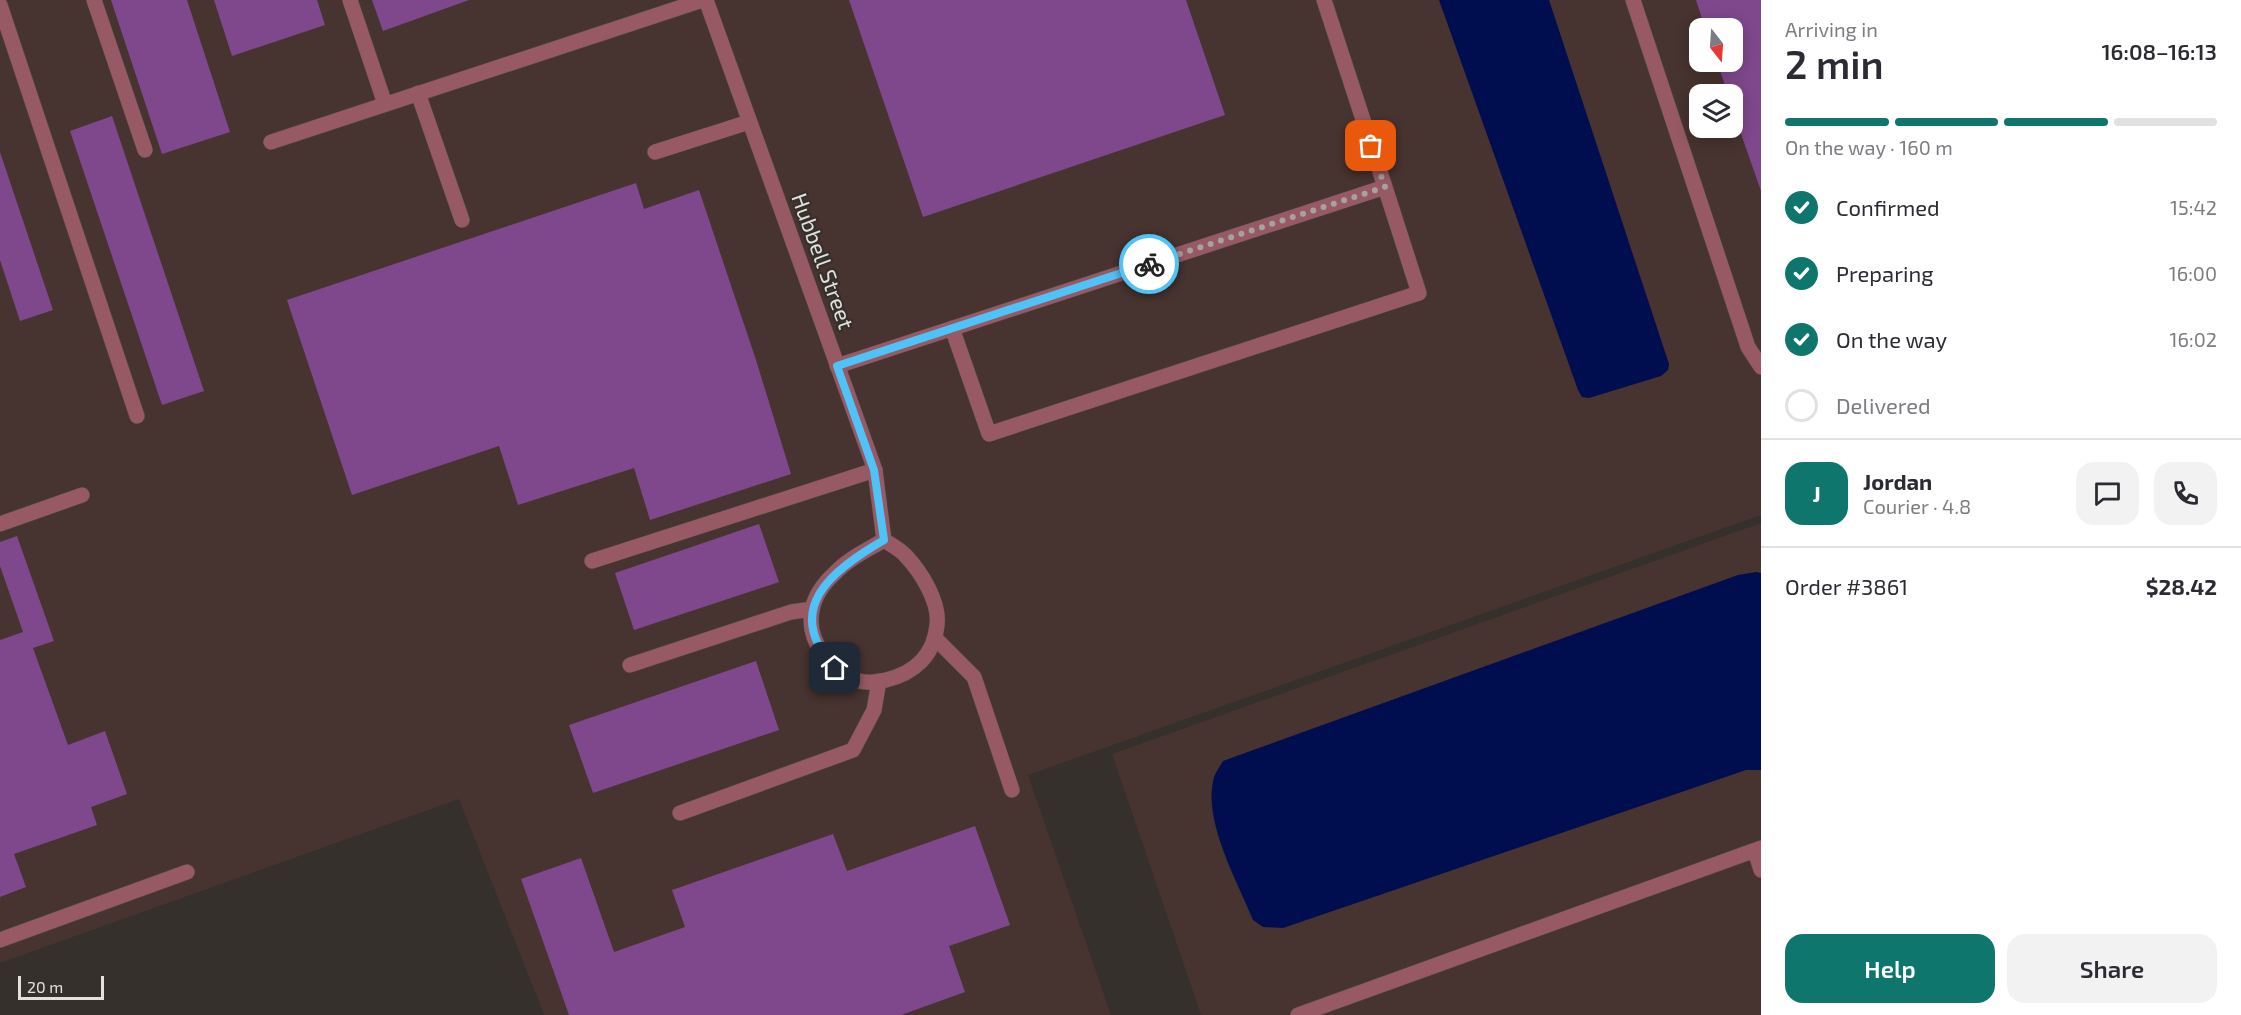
<!DOCTYPE html>
<meta charset="utf-8">
<style>
:root{--surface:#fff;--page:#f2f2f3;--text:#2b2b33;--muted:#7c7c81;--line:#e1e1e2;--accent:#0f766e}
body{margin:0;font-family:"Exo 2",sans-serif;background:var(--page);color:var(--text);height:100vh;display:flex;flex-direction:column;font-size:22px;white-space:nowrap}
*{box-sizing:border-box;margin:0}
p{font-size:20px;color:var(--muted)}
.icon{flex:none;width:33px;height:33px;fill:none;stroke:currentColor;stroke-width:2;stroke-linecap:round;stroke-linejoin:round}
.map{position:relative;flex:1;overflow:hidden}
.panel{display:flex;flex-direction:column;background:var(--surface);width:480px}
.panel>*{flex:none}
.needle{width:39px;rotate:163deg}
.buttons{position:absolute;left:1689px;top:18px;display:grid;gap:12px}
.buttons a{display:grid;place-items:center;width:54px;height:54px;border-radius:12px;background:var(--surface);box-shadow:0 3px 15px #0003;font-size:30px}
.scale{position:absolute;left:18px;bottom:15px;width:86px;box-sizing:border-box;padding-left:6px;border:3px solid #e3e0dd;border-top:0;font-size:16px;line-height:21px;white-space:nowrap;color:#e3e0dd;-webkit-text-stroke:4px #35302b;paint-order:stroke}
.pin{position:absolute;display:grid;place-items:center;width:51px;height:51px;color:#fff;margin:-26px;border-radius:12px;box-shadow:0 3px 9px #0006}
.courier{position:absolute;display:grid;place-items:center;width:60px;height:60px;margin:-30px;border:4px solid #4fc3f7;border-radius:50%;background:#fff;color:#222;box-shadow:0 2px 8px #0007}
.summary em{font-style:normal;font-weight:600}
.summary div{display:flex;flex-direction:column-reverse}
.summary{display:flex;align-items:center;justify-content:space-between;height:102px;padding:0 24px}
h1{font-size:39px;font-weight:600;line-height:45px}
.bar{display:grid;grid-template-columns:repeat(4,1fr);gap:9px 6px;align-content:center;height:72px;padding:0 24px}
.bar i{height:8px;border-radius:4px;background:var(--line)}
.bar .on{background:var(--accent)}
.bar p{grid-column:span 4}
.line{display:flex;align-items:center;gap:15px;padding:0 24px;border-top:2px solid var(--line)}
.line div{flex:1}
.round{display:grid;place-items:center;flex:none;width:63px;height:63px;border-radius:18px;background:var(--page)}
ol{padding:0 24px;list-style:none}
li{display:flex;align-items:center;gap:18px;height:66px}
li p{margin-inline-start:auto}
li .icon{padding:6px;border-radius:50%;background:var(--accent);color:#fff;stroke-width:4}
li:last-child{color:var(--muted)}
li i{width:33px;height:33px;border:3px solid var(--line);border-radius:50%}
.action{display:flex;gap:12px;margin-top:auto;padding:12px 24px}
.action a{flex:1;height:69px;border-radius:18px;background:var(--accent);color:#fff;font-size:24px;font-weight:600;line-height:69px;text-align:center}
.action a+a{background:var(--page);color:var(--text)}
main{display:flex;flex:1;min-height:0}
.map>svg:first-child{display:block}
.industrial{fill:#47332f;fill-rule:evenodd}
.water{fill:#000d4f}
.building{fill:#7f488d}
.lines{fill:none;stroke-linecap:round;stroke-linejoin:round}
.service-casing{stroke:#514c47;stroke-width:16}
.minor-casing{stroke:#514c47;stroke-width:16}
.service{stroke:#975a64;stroke-width:15}
.minor{stroke:#975a64;stroke-width:15}
.done{stroke:#a6a29f;stroke-width:6;stroke-dasharray:0 10.8}
.route{stroke:#4fc3f7;stroke-width:8}
.labels{text-anchor:middle;stroke-width:4.5;stroke-linejoin:round;paint-order:stroke}
.street-label{font-size:22px;fill:#e3e0dd;stroke:#35302b}
</style>
<main>
<div class="map">
<svg width="1761" height="1015" viewBox="0 0 1761 1015">
<rect width="100%" height="100%" fill="#35302b"/>
<path class="industrial" d="M 0,0 L 1761,0 L 1761,515 L 1028,775 L 1111,1015 L 544,1015 L 459,799 L 0,963 ZM 1700,28 L 1732,28 L 1732,62 L 1700,62 ZM 1700,94 L 1732,94 L 1732,128 L 1700,128 Z
M 1761,523 L 1761,1015 L 1201,1015 L 1112,754 Z"/>
<path class="water" d="M 1439,0 L 1549,0 L 1669,364 L 1668,370 L 1661,376 L 1589,398 L 1582,397 L 1578,390 Z
M 1756,572 L 1761,573 L 1761,770 L 1746,770 L 1283,928 L 1263,927 L 1253,920 C 1237,880 1202,820 1214,777 C 1216,772 1220,766 1223,761 L 1738,575 Z"/>
<path class="building" d="M 111,0 L 187,0 L 230,132 L 162,154 Z
M 214,0 L 317,0 L 325,25 L 232,56 Z
M 372,0 L 469,0 L 383,31 Z
M 849,0 L 1186,0 L 1225,115 L 923,217 Z
M 1696,0 L 1761,0 L 1761,191 L 1732,108 L 1732,94 L 1728,94 L 1717,62 L 1732,62 L 1732,28 L 1705,28 Z
M 112,116 L 204,391 L 162,405 L 70,131 Z
M 0,152 L 53,310 L 20,321 L 0,260 Z
M 636,183 L 644,209 L 699,190 L 756,360 L 791,474 L 650,520 L 634,468 L 518,505 L 499,446 L 352,495 L 287,300 Z
M 759,524 L 779,582 L 634,630 L 615,573 Z
M 17,536 L 54,641 L 33,648 L 68,745 L 105,731 L 127,794 L 91,807 L 97,825 L 14,854 L 26,887 L 0,897 L 0,640 L 23,632 L 0,566 L 0,542 Z
M 756,661 L 779,730 L 593,793 L 569,725 Z
M 975,826 L 1010,925 L 949,946 L 965,992 L 901,1015 L 569,1015 L 521,879 L 581,858 L 614,952 L 685,927 L 672,890 L 833,834 L 847,871 Z"/>
<g class="lines">
<g class="service-casing">
<path id="service" d="M 94,0 L 145,150
M 350,0 L 385,104
M 1633,0 L 1748,347 L 1761,367
M 0,5 L 137,416
M 418,93 L 462,220
M 271,142 L 703,0
M 655,152 L 749,122
M 952,328 L 989,434 L 1419,293 L 1385,187
M 837,366 L 1385,187 L 1324,0
M 0,524 L 82,495
M 592,561 L 875,470
M 936,639 L 974,677 L 1012,790
M 630,665 L 791,612 L 812,609
M 680,813 L 853,750 L 874,710 L 879,681
M 1755,851 L 1761,870
M 0,940 L 187,872
M 1298,1015 L 1761,848"/>
</g>
<g class="minor-casing">
<path id="minor" d="M 706,0 L 875,470 L 884,540 C 891,545 900,549 906,556 C 921,572 940,602 937,625 C 934,655 915,673 886,680 C 878,682 867,683 859,681 C 832,673 806,641 812,611 C 814,597 824,583 835,573 C 848,559 867,550 884,540"/>
</g>
<use href="#service" class="service"/>
<use href="#minor" class="minor"/>
</g>
<g class="lines">
<path class="done" d="M 1149,264 L 1385,187 L 1371,146"/>
<path class="route" d="M 835,668 C 781,609 832,570 884,540 L 874,470 L 837,366 L 1149,264"/>
</g>
<g class="labels">
<g class="street-label">
<text transform="translate(823 261) rotate(70)" y="8">Hubbell Street</text>
</g>
</g>
</svg>
<div class="buttons">
<a><svg class="needle" viewBox="-14 -14 28 28"><path d="M0-13l5 13h-10z" fill="#e53935"/><path d="M0 13l5-13h-10z" fill="#7c7c81"/></svg></a>
<a><svg class="icon" aria-label="layers" viewBox="0 0 24 24"><path d="M12 4l9 5-9 5-9-5zM3 14l9 5 9-5"/></svg></a>
</div>
<div class="scale">20 m</div>
<div class="pin" style="left:1371px;top:146px;background:#ea580c"><svg class="icon" aria-label="bag" viewBox="0 0 24 24"><path d="M5 8h14l-1 12H6zM9 8a3 3 0 0 1 6 0"/></svg></div>
<div class="pin" style="left:835px;top:668px;background:#1f2937"><svg class="icon" aria-label="home" viewBox="0 0 24 24"><path d="M3 11l9-7 9 7M6 9v11h12V9"/></svg></div>
<div class="courier" style="left:1149px;top:264px"><svg class="icon" aria-label="bike" viewBox="0 0 24 24"><circle cx="6" cy="16" r="4"/><circle cx="18" cy="16" r="4"/><path d="M6 16l4-8h5l3 8M10 8l3 8H6M13 5h3"/></svg></div>
</div>
<section class="panel">
<div class="summary"><div><h1>2 min</h1><p>Arriving in</p></div><em>16:08–16:13</em></div>
<div class="bar"><i class="on"></i><i class="on"></i><i class="on"></i><i></i><p>On the way · 160 m</p></div>
<ol>
<li><svg class="icon" aria-label="check" viewBox="0 0 24 24"><path d="M5 12l5 5 9-10"/></svg>Confirmed<p>15:42</p></li>
<li><svg class="icon" aria-label="check" viewBox="0 0 24 24"><path d="M5 12l5 5 9-10"/></svg>Preparing<p>16:00</p></li>
<li><svg class="icon" aria-label="check" viewBox="0 0 24 24"><path d="M5 12l5 5 9-10"/></svg>On the way<p>16:02</p></li>
<li><i></i>Delivered</li>
</ol>
<div class="line" style="height:108px"><b class="round" style="background:var(--accent);color:#fff">J</b><div><b>Jordan</b><p>Courier · 4.8</p></div><a class="round"><svg class="icon" aria-label="chat" viewBox="0 0 24 24"><path d="M4 5h16v11H9l-5 4z"/></svg></a><a class="round"><svg class="icon" aria-label="phone" viewBox="0 0 24 24"><path d="M5 4h4l2 5-3 2q2 4 5 5l2-3 5 2v4C11 20 4 13 5 4z"/></svg></a></div>
<div class="line" style="height:78px"><div>Order #3861</div><b>$28.42</b></div>
<div class="action"><a>Help</a><a>Share</a></div>
</section>
</main>
